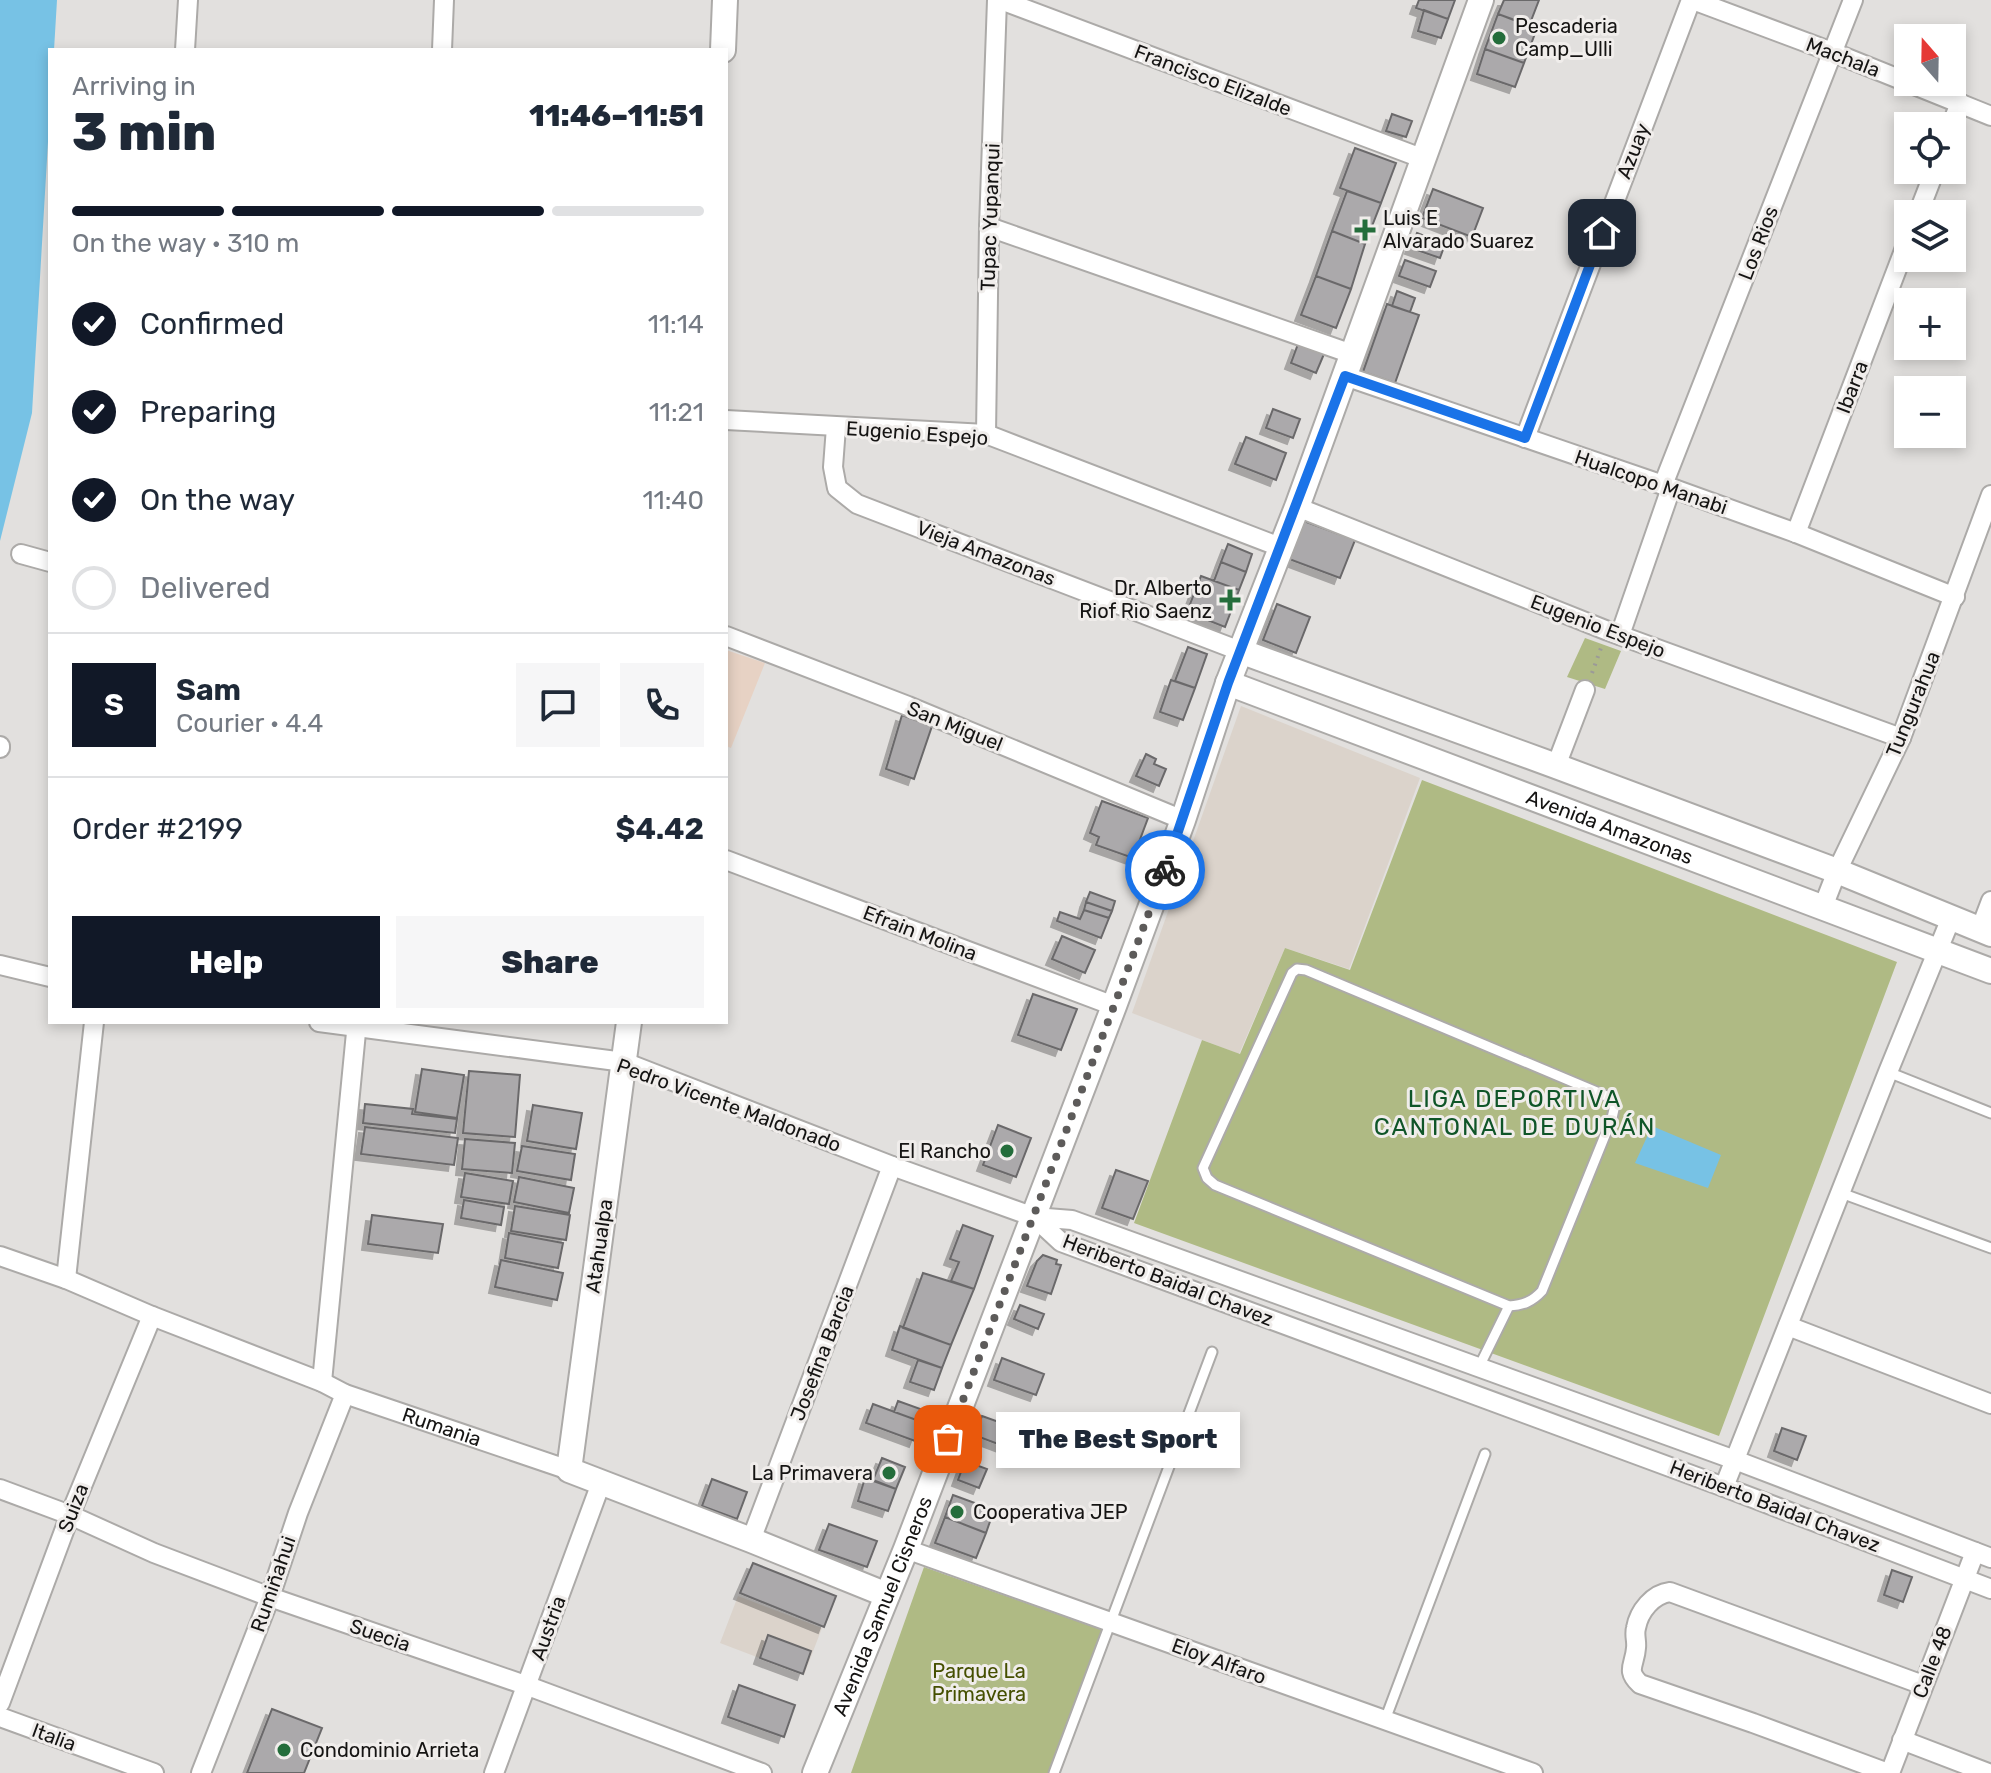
<!DOCTYPE html>
<meta charset="utf-8">
<style>
:root{--surface:#fff;--page:#f6f6f7;--text:#1f2937;--muted:#747a83;--line:#e0e1e3;--accent:#111827}
body{margin:0;font-family:Rubik,sans-serif;background:var(--page);color:var(--text);height:100vh;display:flex;flex-direction:column;font-size:30px;white-space:nowrap}
*{box-sizing:border-box;margin:0}
p{font-size:26px;color:var(--muted)}
.icon{flex:none;width:44px;height:44px;fill:none;stroke:currentColor;stroke-width:2;stroke-linecap:round;stroke-linejoin:round}
.map{position:relative;flex:1;overflow:hidden}
.details{position:absolute;left:48px;top:48px;width:680px;height:976px;display:flex;flex-direction:column;background:var(--surface);border-radius:0px;box-shadow:0 4px 12px #0003}
.details>*{flex:none}
.needle{width:52px;rotate:340deg}
.buttons{position:absolute;left:1894px;top:24px;display:grid;gap:16px}
.buttons a{display:grid;place-items:center;width:72px;height:72px;border-radius:0px;background:var(--surface);box-shadow:0 4px 12px #0003;font-size:40px}
.pin{position:absolute;display:grid;place-items:center;width:68px;height:68px;color:#fff;margin:-34px;border-radius:16px;box-shadow:0 4px 12px #0006}
.courier{position:absolute;display:grid;place-items:center;width:80px;height:80px;margin:-40px;border:6px solid #1a73e8;border-radius:50%;background:#fff;color:#222;box-shadow:0 2px 10px #0007}
.bubble{position:absolute;height:56px;border-radius:0px;background:var(--surface);box-shadow:0 4px 12px #0003;font-size:26px;font-weight:800;line-height:56px;text-align:center}
.summary em{font-style:normal;font-weight:800}
.summary div{display:flex;flex-direction:column-reverse}
.summary{display:flex;align-items:center;justify-content:space-between;height:136px;padding:0 24px}
h1{font-size:52px;font-weight:800;line-height:60px}
.bar{display:grid;grid-template-columns:repeat(4,1fr);gap:12px 8px;align-content:center;height:96px;padding:0 24px}
.bar i{height:10px;border-radius:6px;background:var(--line)}
.bar .selected{background:var(--accent)}
.bar p{grid-column:span 4}
.line{display:flex;align-items:center;gap:20px;padding:0 24px;border-top:2px solid var(--line)}
.line div{flex:1}
.round{display:grid;place-items:center;flex:none;width:84px;height:84px;border-radius:0px;background:var(--page)}
ol{padding:0 24px;list-style:none}
li{display:flex;align-items:center;gap:24px;height:88px}
li p{margin-inline-start:auto}
li .icon{padding:8px;border-radius:50%;background:var(--accent);color:#fff;stroke-width:4}
li:last-child{color:var(--muted)}
li i{width:44px;height:44px;border:4px solid var(--line);border-radius:50%}
.cta{display:flex;gap:16px;margin-top:auto;padding:16px 24px}
.cta a{flex:1;height:92px;border-radius:0px;background:var(--accent);color:#fff;font-size:32px;font-weight:800;line-height:92px;text-align:center}
.cta a+a{background:var(--page);color:var(--text)}
.map>svg:first-child{display:block}
.built{fill:#dbd3cb}
.education{fill:#e7d2c4}
.green{fill:#afba84}
.water{fill:#77c2e5}
.building{fill:#aba9ab;stroke:#6b696b;stroke-width:2;filter:url(#shadow)}
.lines{fill:none;stroke-linecap:round;stroke-linejoin:round}
.service-casing{stroke:#acaaa8;stroke-width:13}
.minor-casing{stroke:#acaaa8;stroke-width:22}
.tertiary-casing{stroke:#acaaa8;stroke-width:28}
.path{stroke:#9b9a98;stroke-width:4;stroke-dasharray:2 6;stroke-linecap:butt}
.service{stroke:#fff;stroke-width:9}
.minor{stroke:#fff;stroke-width:18}
.tertiary{stroke:#fff;stroke-width:24}
.done{stroke:#5d5b5a;stroke-width:8;stroke-dasharray:0 14.4}
.route{stroke:#1a73e8;stroke-width:10}
.poi-dot{fill:#246d3b;stroke:#f0edeb;stroke-width:3}
.labels{text-anchor:middle;stroke-width:6;stroke-linejoin:round;paint-order:stroke}
.poi-label{font-size:20px;fill:#151413;stroke:#f0edeb;text-anchor:start}
.street-label{font-size:20px;fill:#151413;stroke:#f0edeb}
.park-label{font-size:20px;fill:#454f00;stroke:#f0edeb}
.quarter-label{font-size:24px;letter-spacing:2px;fill:#0f5528;stroke:#f0edeb}
</style>
<div class="map">
<svg width="1991" height="1773" viewBox="0 0 1991 1773">
<defs>
<filter id="shadow"><feDropShadow dx="-6" dy="6" stdDeviation="0" flood-color="#0004"/></filter>
</defs>
<rect width="100%" height="100%" fill="#e2e0de"/>
<path class="built" d="M 1241,706 L 1420,778 L 1349,969 L 1285,948 L 1239,1054 L 1132,1013 Z
M 738,1596 L 822,1628 L 804,1675 L 720,1643 Z"/>
<path class="education" d="M 726,650 L 765,663 L 731,748 L 726,746 Z"/>
<path class="green" d="M 1585,638 L 1621,651 L 1605,689 L 1567,677 Z
M 1422,780 L 1897,962 L 1719,1436 L 1134,1223 L 1202,1040 L 1240,1054 L 1285,948 L 1350,970 Z
M 924,1567 L 1102,1630 L 1051,1773 L 851,1773 Z"/>
<path class="water" d="M 0,0 L 57,0 L 54,50 L 50,50 L 50,108 L 32,413 L 0,541 Z
M 1652,1126 L 1721,1155 L 1708,1188 L 1635,1163 Z"/>
<path class="building" d="M 1419,0 L 1455,0 L 1448,19 L 1416,8 Z
M 1504,0 L 1539,0 L 1529,26 L 1498,14 Z
M 1424,10 L 1448,19 L 1441,38 L 1418,31 Z
M 1498,14 L 1537,28 L 1524,63 L 1485,49 Z
M 1485,49 L 1524,63 L 1515,87 L 1477,74 Z
M 1392,114 L 1412,121 L 1406,137 L 1386,131 Z
M 1355,148 L 1396,163 L 1381,203 L 1340,188 Z
M 1433,189 L 1483,208 L 1472,237 L 1422,218 Z
M 1347,191 L 1381,203 L 1365,244 L 1332,231 Z
M 1332,231 L 1365,244 L 1351,289 L 1316,276 Z
M 1417,233 L 1445,244 L 1440,258 L 1411,248 Z
M 1405,260 L 1436,271 L 1430,287 L 1399,276 Z
M 1316,276 L 1351,289 L 1336,328 L 1301,315 Z
M 1397,291 L 1415,298 L 1410,312 L 1392,306 Z
M 1387,304 L 1419,315 L 1395,383 L 1363,372 Z
M 1298,344 L 1324,354 L 1316,373 L 1291,363 Z
M 1273,409 L 1300,419 L 1293,438 L 1266,428 Z
M 1246,437 L 1286,453 L 1276,480 L 1235,464 Z
M 1304,521 L 1355,540 L 1340,578 L 1289,559 Z
M 1228,544 L 1252,554 L 1246,572 L 1221,562 Z
M 1221,562 L 1246,572 L 1239,590 L 1214,581 Z
M 1201,576 L 1239,590 L 1225,627 L 1187,612 Z
M 1277,604 L 1310,617 L 1296,653 L 1263,640 Z
M 1188,647 L 1207,654 L 1195,688 L 1175,681 Z
M 1171,680 L 1195,688 L 1183,720 L 1160,712 Z
M 902,715 L 932,726 L 914,779 L 886,769 Z
M 1146,754 L 1156,759 L 1154,764 L 1166,769 L 1159,786 L 1136,776 Z
M 1102,801 L 1148,818 L 1133,858 L 1096,845 L 1099,837 L 1090,833 Z
M 1090,892 L 1115,901 L 1112,911 L 1086,902 Z
M 1086,902 L 1112,911 L 1109,918 L 1084,910 Z
M 1084,910 L 1109,918 L 1101,938 L 1057,921 L 1060,912 L 1080,919 Z
M 1062,936 L 1095,950 L 1085,973 L 1052,959 Z
M 1033,994 L 1077,1009 L 1061,1050 L 1018,1035 Z
M 422,1069 L 464,1075 L 457,1118 L 415,1112 Z
M 469,1071 L 520,1075 L 515,1137 L 463,1133 Z
M 365,1104 L 413,1109 L 412,1114 L 457,1119 L 455,1133 L 363,1123 Z
M 533,1105 L 582,1113 L 576,1149 L 527,1141 Z
M 998,1125 L 1031,1138 L 1016,1177 L 983,1165 Z
M 365,1127 L 458,1138 L 454,1165 L 361,1154 Z
M 465,1139 L 515,1143 L 512,1173 L 462,1169 Z
M 522,1146 L 575,1154 L 571,1180 L 517,1171 Z
M 1116,1170 L 1148,1181 L 1133,1219 L 1102,1208 Z
M 465,1173 L 513,1181 L 509,1204 L 461,1197 Z
M 519,1177 L 574,1188 L 569,1213 L 514,1202 Z
M 464,1200 L 504,1207 L 501,1225 L 461,1218 Z
M 515,1206 L 570,1215 L 566,1240 L 511,1231 Z
M 372,1215 L 443,1224 L 438,1253 L 368,1244 Z
M 963,1225 L 993,1236 L 974,1289 L 951,1281 L 959,1262 L 950,1259 Z
M 509,1233 L 563,1243 L 558,1268 L 505,1258 Z
M 1043,1255 L 1057,1260 L 1056,1264 L 1061,1265 L 1051,1294 L 1027,1286 L 1037,1261 Z
M 501,1260 L 563,1273 L 557,1300 L 495,1287 Z
M 923,1273 L 974,1289 L 951,1345 L 903,1328 Z
M 1020,1305 L 1044,1314 L 1038,1329 L 1014,1319 Z
M 900,1326 L 951,1345 L 942,1368 L 892,1350 Z
M 1002,1358 L 1044,1374 L 1036,1395 L 994,1380 Z
M 918,1360 L 942,1368 L 934,1390 L 910,1382 Z
M 898,1401 L 926,1411 L 922,1422 L 894,1412 Z
M 873,1404 L 922,1422 L 915,1441 L 866,1423 Z
M 982,1416 L 1013,1427 L 1006,1447 L 974,1435 Z
M 1782,1428 L 1806,1436 L 1797,1460 L 1774,1451 Z
M 882,1458 L 905,1467 L 896,1489 L 873,1480 Z
M 965,1461 L 987,1469 L 979,1488 L 958,1480 Z
M 865,1478 L 896,1489 L 888,1511 L 858,1501 Z
M 712,1479 L 747,1492 L 737,1519 L 702,1506 Z
M 953,1495 L 994,1510 L 986,1533 L 945,1517 Z
M 945,1517 L 986,1533 L 976,1558 L 935,1543 Z
M 829,1524 L 877,1541 L 867,1567 L 819,1550 Z
M 753,1563 L 836,1596 L 824,1627 L 740,1593 Z
M 1892,1570 L 1912,1577 L 1903,1602 L 1884,1595 Z
M 768,1635 L 811,1651 L 803,1674 L 760,1658 Z
M 739,1685 L 795,1705 L 784,1737 L 728,1717 Z
M 272,1709 L 322,1728 L 304,1773 L 247,1773 Z"/>
<g class="lines">
<g class="service-casing">
<path id="service" d="M 1297,969 L 1306,970 L 1611,1098 L 1615,1105 L 1612,1118 L 1542,1291 C 1532,1302 1523,1305 1509,1306 L 1215,1185 L 1207,1178 L 1203,1168 L 1292,973 Z
M 1888,1072 L 1991,1113
M 1841,1193 L 1991,1248
M 1479,1367 L 1509,1306
M 1385,1720 L 1485,1454
M 1054,1773 L 1212,1352"/>
</g>
<g class="minor-casing">
<g id="minor">
<path d="M 1001,0 L 1424,159"/>
<path d="M 1693,0 L 1832,52 L 1991,116"/>
<path d="M 185,50 L 188,0"/>
<path d="M 442,50 L 444,0"/>
<path d="M 1951,126 L 1960,103"/>
<path d="M 1918,214 L 1935,170"/>
<path d="M 989,227 L 1352,354"/>
<path d="M 1345,376 L 1663,485 L 1796,533 L 1955,597"/>
<path d="M 726,420 L 986,434 L 1280,547"/>
<path d="M 836,427 L 833,467 L 837,488 L 857,504 L 1240,651"/>
<path d="M 986,434 L 989,227 L 997,0"/>
<path d="M 1525,438 L 1691,0"/>
<path d="M 1663,485 L 1853,0"/>
<path d="M 1297,507 L 1608,631 L 1901,738"/>
<path d="M 1796,533 L 1908,240"/>
<path d="M 21,554 L 50,562"/>
<path d="M 1620,635 L 1671,488"/>
<path d="M 726,636 L 908,706 L 1183,820"/>
<path d="M 0,748 L 0,746"/>
<path d="M 1556,766 L 1585,690"/>
<path d="M 726,860 L 1114,1006"/>
<path d="M 1823,907 L 1837,871 L 1901,738 L 1991,495"/>
<path d="M 1980,930 L 1991,901"/>
<path d="M 0,965 L 50,977"/>
<path d="M 319,1022 L 624,1062 L 892,1166 L 1034,1217 L 1072,1220 L 1735,1460 L 1991,1558"/>
<path d="M 1034,1217 L 1061,1242 L 1724,1487 L 1991,1589"/>
<path id="s1" d="M 0,1256 L 66,1279 L 152,1316 L 322,1382 L 345,1394 L 569,1470"/>
<path d="M 66,1279 L 94,1022"/>
<path d="M 1788,1326 L 1991,1404"/>
<path d="M 322,1382 L 357,1022"/>
<path d="M 1724,1487 L 1888,1072 L 1951,918"/>
<path d="M 0,1489 L 70,1515 L 154,1553 L 270,1597 L 528,1686 L 762,1773"/>
<path d="M 751,1540 L 892,1166"/>
<path d="M 906,1549 L 1533,1773"/>
<path d="M 0,1703 L 70,1515 L 152,1316"/>
<path d="M 0,1717 L 154,1773"/>
<path d="M 1902,1740 L 1988,1773"/>
<path d="M 201,1773 L 270,1597 L 298,1513 L 345,1394"/>
<path d="M 494,1773 L 601,1483"/>
<path d="M 1888,1773 L 1753,1723 L 1640,1684 C 1625,1670 1635,1665 1636,1648 C 1637,1641 1634,1635 1636,1628 C 1639,1611 1653,1594 1670,1592 L 1923,1685"/>
<path d="M 1890,1773 L 1975,1552"/>
</g>
</g>
<g class="tertiary-casing">
<g id="tertiary">
<path d="M 723,50 L 725,0"/>
<path d="M 1240,651 L 1556,766 L 1837,871 L 1991,934"/>
<path id="s2" d="M 1228,683 L 1991,971"/>
<path d="M 629,1022 L 569,1470 L 751,1540 L 887,1595"/>
<path id="s3" d="M 815,1773 L 906,1549 L 1114,1006 L 1183,820 L 1228,683 L 1297,507 L 1481,0"/>
</g>
</g>
<path class="path" d="M 1592,673 L 1601,648"/>
<use href="#service" class="service"/>
<use href="#minor" class="minor"/>
<use href="#tertiary" class="tertiary"/>
</g>
<g class="lines">
<path class="done" d="M 948,1439 L 1114,1006 L 1165,870"/>
<path class="route" d="M 1165,870 L 1228,683 L 1345,376 L 1525,438 L 1602,233"/>
</g>
<g class="poi-dot">
<circle cx="1499" cy="38" r="8"/>
<path d="M1361 218h8v8h8v8h-8v8h-8v-8h-8v-8h8z"/>
<path d="M1226 588h8v8h8v8h-8v8h-8v-8h-8v-8h8z"/>
<circle cx="1007" cy="1151" r="8"/>
<circle cx="889" cy="1473" r="8"/>
<circle cx="957" cy="1512" r="8"/>
<circle cx="284" cy="1750" r="8"/>
</g>
<g class="labels">
<g class="poi-label">
<text x="1515" y="33">Pescaderia<tspan x="1515" dy="23">Camp_Ulli</tspan></text>
<text x="1383" y="225">Luis E<tspan x="1383" dy="23">Alvarado Suarez</tspan></text>
<text x="1212" y="595" text-anchor="end">Dr. Alberto<tspan x="1212" dy="23">Riof Rio Saenz</tspan></text>
<text x="991" y="1158" text-anchor="end">El Rancho</text>
<text x="873" y="1480" text-anchor="end">La Primavera</text>
<text x="973" y="1519">Cooperativa JEP</text>
<text x="300" y="1757">Condominio Arrieta</text>
</g>
<g class="street-label">
<text transform="translate(1843 57) rotate(21)" y="7">Machala</text>
<text transform="translate(1213 80) rotate(21)" y="7">Francisco Elizalde</text>
<text transform="translate(1633 151) rotate(-69)" y="7">Azuay</text>
<text transform="translate(990 217) rotate(-88)" y="7">Tupac Yupanqui</text>
<text transform="translate(1758 243) rotate(-69)" y="7">Los Rios</text>
<text transform="translate(1852 387) rotate(-69)" y="7">Ibarra</text>
<text transform="translate(917 433) rotate(4)" y="7">Eugenio Espejo</text>
<text transform="translate(1651 482) rotate(19)" y="7">Hualcopo Manabi</text>
<text transform="translate(986 553) rotate(21)" y="7">Vieja Amazonas</text>
<text transform="translate(1598 626) rotate(21)" y="7">Eugenio Espejo</text>
<text transform="translate(1913 704) rotate(-68)" y="7">Tungurahua</text>
<text transform="translate(955 726) rotate(22)" y="7">San Miguel</text>
<text dy="7" stroke="none"><textPath href="#s2" startOffset="408">Avenida Amazonas</textPath></text>
<text transform="translate(920 933) rotate(21)" y="7">Efrain Molina</text>
<text transform="translate(729 1105) rotate(20)" y="7">Pedro Vicente Maldonado</text>
<text transform="translate(599 1246) rotate(-82)" y="7">Atahualpa</text>
<text transform="translate(1168 1280) rotate(21)" y="7">Heriberto Baidal Chavez</text>
<text transform="translate(822 1353) rotate(-69)" y="7">Josefina Barcia</text>
<text dy="7" stroke="none"><textPath href="#s1" startOffset="474">Rumania</textPath></text>
<text transform="translate(1775 1506) rotate(21)" y="7">Heriberto Baidal Chavez</text>
<text transform="translate(73 1508) rotate(-69)" y="7">Suiza</text>
<text transform="translate(273 1584) rotate(-71)" y="7">Rumiñahui</text>
<text dy="7" stroke="none"><textPath href="#s3" startOffset="180">Avenida Samuel Cisneros</textPath></text>
<text transform="translate(548 1628) rotate(-70)" y="7">Austria</text>
<text transform="translate(380 1635) rotate(19)" y="7">Suecia</text>
<text transform="translate(1219 1661) rotate(20)" y="7">Eloy Alfaro</text>
<text transform="translate(1932 1662) rotate(-69)" y="7">Calle 48</text>
<text transform="translate(54 1737) rotate(20)" y="7">Italia</text>
</g>
<g class="park-label">
<text x="979" y="1678">Parque La<tspan x="979" dy="23">Primavera</tspan></text>
</g>
<g class="quarter-label">
<text x="1515" y="1107">LIGA DEPORTIVA<tspan x="1515" dy="28">CANTONAL DE DURÁN</tspan></text>
</g>
</g>
</svg>
<div class="buttons">
<a><svg class="needle" viewBox="-14 -14 28 28"><path d="M0-13l5 13h-10z" fill="#e53935"/><path d="M0 13l5-13h-10z" fill="#747a83"/></svg></a>
<a><svg class="icon" aria-label="locate" viewBox="0 0 24 24"><circle cx="12" cy="12" r="6"/><path d="M12 2v4M12 18v4M2 12h4M18 12h4"/></svg></a>
<a><svg class="icon" aria-label="layers" viewBox="0 0 24 24"><path d="M12 4l9 5-9 5-9-5zM3 14l9 5 9-5"/></svg></a>
<a>+</a>
<a>−</a>
</div>
<div class="pin" style="left:948px;top:1439px;background:#ea580c"><svg class="icon" aria-label="bag" viewBox="0 0 24 24"><path d="M5 8h14l-1 12H6zM9 8a3 3 0 0 1 6 0"/></svg></div>
<div class="pin" style="left:1602px;top:233px;background:#1f2937"><svg class="icon" aria-label="home" viewBox="0 0 24 24"><path d="M3 11l9-7 9 7M6 9v11h12V9"/></svg></div>
<div class="courier" style="left:1165px;top:870px"><svg class="icon" aria-label="bike" viewBox="0 0 24 24"><circle cx="6" cy="16" r="4"/><circle cx="18" cy="16" r="4"/><path d="M6 16l4-8h5l3 8M10 8l3 8H6M13 5h3"/></svg></div>
<div class="bubble" style="left:996px;top:1412px;width:244px">The Best Sport</div>
<section class="details">
<div class="summary"><div><h1>3 min</h1><p>Arriving in</p></div><em>11:46–11:51</em></div>
<div class="bar"><i class="selected"></i><i class="selected"></i><i class="selected"></i><i></i><p>On the way · 310 m</p></div>
<ol>
<li><svg class="icon" aria-label="check" viewBox="0 0 24 24"><path d="M5 12l5 5 9-10"/></svg>Confirmed<p>11:14</p></li>
<li><svg class="icon" aria-label="check" viewBox="0 0 24 24"><path d="M5 12l5 5 9-10"/></svg>Preparing<p>11:21</p></li>
<li><svg class="icon" aria-label="check" viewBox="0 0 24 24"><path d="M5 12l5 5 9-10"/></svg>On the way<p>11:40</p></li>
<li><i></i>Delivered</li>
</ol>
<div class="line" style="height:144px"><b class="round" style="background:var(--accent);color:#fff">S</b><div><b>Sam</b><p>Courier · 4.4</p></div><a class="round"><svg class="icon" aria-label="chat" viewBox="0 0 24 24"><path d="M4 5h16v11H9l-5 4z"/></svg></a><a class="round"><svg class="icon" aria-label="phone" viewBox="0 0 24 24"><path d="M5 4h4l2 5-3 2q2 4 5 5l2-3 5 2v4C11 20 4 13 5 4z"/></svg></a></div>
<div class="line" style="height:104px"><div>Order #2199</div><b>$4.42</b></div>
<div class="cta"><a>Help</a><a>Share</a></div>
</section>
</div>
